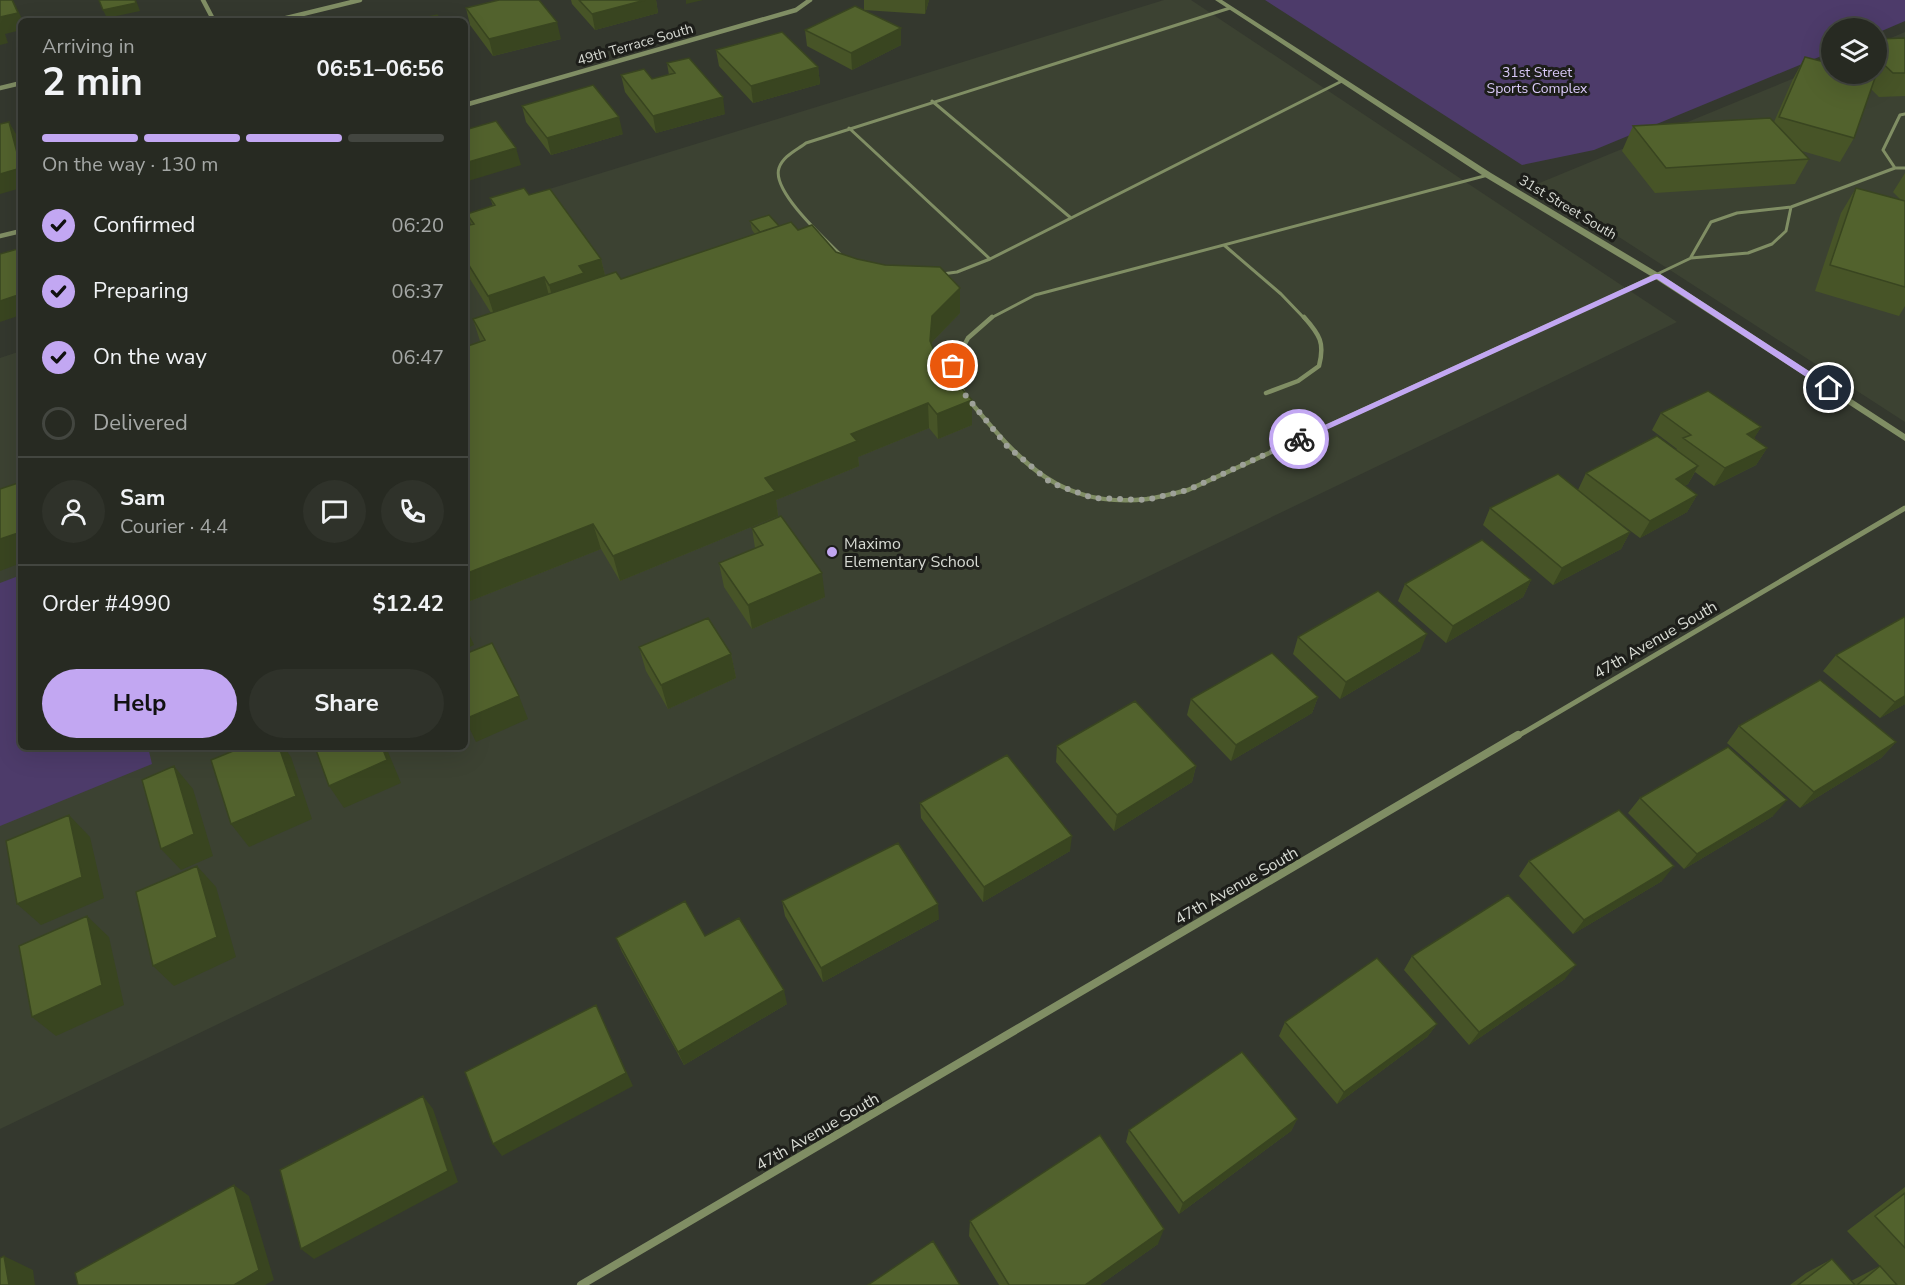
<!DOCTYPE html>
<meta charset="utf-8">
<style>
:root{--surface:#272a22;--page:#2f322a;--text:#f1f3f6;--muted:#a4a7a5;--line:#434640;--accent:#c2a7f2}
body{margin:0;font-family:"Nunito Sans",sans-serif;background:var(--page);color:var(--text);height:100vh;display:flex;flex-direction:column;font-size:22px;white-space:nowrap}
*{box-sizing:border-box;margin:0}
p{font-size:20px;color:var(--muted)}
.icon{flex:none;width:33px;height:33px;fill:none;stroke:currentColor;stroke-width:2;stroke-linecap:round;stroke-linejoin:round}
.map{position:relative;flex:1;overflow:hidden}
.sheet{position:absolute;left:18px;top:18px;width:450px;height:732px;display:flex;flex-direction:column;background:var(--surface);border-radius:9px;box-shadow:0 6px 24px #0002,0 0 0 2px var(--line)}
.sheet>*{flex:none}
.controls{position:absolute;left:1821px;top:18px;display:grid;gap:12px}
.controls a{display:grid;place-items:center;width:66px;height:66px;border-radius:50%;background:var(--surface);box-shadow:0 6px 24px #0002,0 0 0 2px var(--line);font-size:30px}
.pin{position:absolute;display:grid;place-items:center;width:51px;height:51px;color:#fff;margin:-26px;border:3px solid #fff;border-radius:50%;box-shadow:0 2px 6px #0007}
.courier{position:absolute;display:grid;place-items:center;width:60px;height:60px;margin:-30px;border:4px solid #c2a7f2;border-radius:50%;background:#fff;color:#222;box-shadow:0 2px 8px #0007}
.headline em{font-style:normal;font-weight:700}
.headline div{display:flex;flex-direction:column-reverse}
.headline{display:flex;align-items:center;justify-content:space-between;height:102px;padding:0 24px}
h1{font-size:39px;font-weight:700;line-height:45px}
.bar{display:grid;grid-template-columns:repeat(4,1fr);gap:9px 6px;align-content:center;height:72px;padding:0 24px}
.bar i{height:8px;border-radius:4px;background:var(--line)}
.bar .selected{background:var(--accent)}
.bar p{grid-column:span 4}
.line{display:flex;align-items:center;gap:15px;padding:0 24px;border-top:2px solid var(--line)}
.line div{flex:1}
.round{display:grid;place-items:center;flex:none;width:63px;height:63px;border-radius:32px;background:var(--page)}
ol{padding:0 24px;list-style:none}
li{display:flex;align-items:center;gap:18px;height:66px}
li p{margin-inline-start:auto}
li .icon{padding:6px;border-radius:50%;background:var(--accent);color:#111;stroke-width:4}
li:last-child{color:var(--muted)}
li i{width:33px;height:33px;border:3px solid var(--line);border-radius:50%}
.cta{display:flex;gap:12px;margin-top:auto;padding:12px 24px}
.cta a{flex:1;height:69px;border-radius:36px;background:var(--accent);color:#111;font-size:24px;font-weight:700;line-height:69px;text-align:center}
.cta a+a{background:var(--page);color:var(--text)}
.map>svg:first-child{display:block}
.built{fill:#3c4232}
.green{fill:#4d3b6a}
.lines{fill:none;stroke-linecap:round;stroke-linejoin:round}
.service-far1{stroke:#808e64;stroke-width:3}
.service{stroke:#808e64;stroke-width:4.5}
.minor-far2{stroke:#808e64;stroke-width:4.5}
.minor-far1{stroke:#808e64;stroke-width:5}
.minor{stroke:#808e64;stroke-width:8}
.tertiary{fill:#808e64;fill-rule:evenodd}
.wall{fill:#475427}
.shaded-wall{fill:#394520}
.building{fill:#52622d;stroke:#394520;stroke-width:1.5}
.route{fill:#c2a7f2}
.done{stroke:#9ea199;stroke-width:6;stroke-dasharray:0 10.8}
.poi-dot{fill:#c2a7f2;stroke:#1d1e1a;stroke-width:2}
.labels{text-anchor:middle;stroke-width:6;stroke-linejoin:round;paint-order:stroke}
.far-street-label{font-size:14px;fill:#d7dad3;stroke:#1d1e1a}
.far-park-label{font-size:14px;fill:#dacaf9;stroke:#1d1e1a}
.poi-label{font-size:16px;fill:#d7dad3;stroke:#1d1e1a;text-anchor:start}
.street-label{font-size:16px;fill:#d7dad3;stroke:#1d1e1a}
</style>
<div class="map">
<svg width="1905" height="1285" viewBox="0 0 1905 1285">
<rect width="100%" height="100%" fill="#34382e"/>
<path class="built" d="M 1164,0 L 1191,0 L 1677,322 L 0,1129 L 0,358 L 21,351 L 21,747 L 465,747 L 465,215 Z
M 1905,32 L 1905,422 L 1537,184 L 1831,63 L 1832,74 L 1876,74 L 1877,44 Z"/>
<path class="green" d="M 1265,0 L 1905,0 L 1905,21 L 1877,33 L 1876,28 L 1832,28 L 1831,52 L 1594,150 L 1522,165 Z
M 21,575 L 21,747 L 148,747 L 152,764 L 0,826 L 0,583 Z"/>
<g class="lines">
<path class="service-far1" d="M 932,101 L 1071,218
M 849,128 L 990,259
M 1895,168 L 1883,150 L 1900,115 L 1905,114
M 1224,245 L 1281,294 L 1305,319
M 842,256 C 826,240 771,191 779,168 C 783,156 797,150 806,143 L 1230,8
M 1691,257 L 1711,222 L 1737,213 L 1791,207 L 1895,168 L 1905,168
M 942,274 L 957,272 L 990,259 L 1342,81
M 989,319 L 1035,295 L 1488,175
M 1563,319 L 1691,258 L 1748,253 L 1772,244 L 1786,231 L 1791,207"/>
<path class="service" d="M 963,392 L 953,366 L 968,338 L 992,317
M 1266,393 L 1298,381 L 1319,366 C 1325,343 1320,335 1304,317
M 968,399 C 1020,461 1058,509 1147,499 C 1161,497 1175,493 1188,490 L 1567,317"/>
<path class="minor-far2" d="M 203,0 L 214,21
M 274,21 L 360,0
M 0,88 L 21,83
M 465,105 L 796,10 L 810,0
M 0,236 L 21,231"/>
<path class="minor-far1" d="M 1516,737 L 1905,508"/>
<path class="minor" d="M 581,1285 L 1518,735"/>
<path class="tertiary" d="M 1215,0 L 1222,0 L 1491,173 L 1660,274 L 1905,434 L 1905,441 L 1654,278 L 1485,177 Z"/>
</g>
<path class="wall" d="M 571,0 L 656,0 L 658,13 L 595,30 L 572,4 Z
M 864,0 L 929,0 L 925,14 L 864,10 Z
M 466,8 L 561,39 L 493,56 L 470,25 Z
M 805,30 L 901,45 L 852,70 L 807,46 Z
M 1905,38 L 1905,96 L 1879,97 L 1871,89 L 1854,138 L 1840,162 L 1802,151 L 1809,159 L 1795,184 L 1655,193 L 1622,151 L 1633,126 L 1774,122 L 1792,81 L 1805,57 L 1832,74 L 1876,74 L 1876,39 Z
M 716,50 L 818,67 L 820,84 L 753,103 L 719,66 Z
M 667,63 L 725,114 L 656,133 L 625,92 L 621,75 L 652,79 L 669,75 Z
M 522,106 L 623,134 L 551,155 L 526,122 Z
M 1905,173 L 1905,306 L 1899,316 L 1815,291 L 1841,213 L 1856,188 L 1901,200 L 1893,192 Z
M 529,195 L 601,259 L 605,275 L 621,279 L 755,234 L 752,230 L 750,221 L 798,230 L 836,252 L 857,259 L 960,288 L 960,313 L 932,342 L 932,346 L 939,363 L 972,400 L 972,425 L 938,439 L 929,428 L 858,457 L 859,466 L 776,500 L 778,516 L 620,581 L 601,549 L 465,603 L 465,347 L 480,341 L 473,319 L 491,313 L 465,271 L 465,226 L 471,224 L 467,214 L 493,206 L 490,198 Z
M 1661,413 L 1761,427 L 1754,438 L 1767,448 L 1756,465 L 1714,486 L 1695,472 L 1688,484 L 1684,486 L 1697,495 L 1687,512 L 1640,538 L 1608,514 L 1630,532 L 1621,549 L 1553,585 L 1483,525 L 1490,508 L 1578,490 L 1586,473 L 1676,450 L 1677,449 L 1652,430 Z
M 752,528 L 825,597 L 752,629 L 724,587 L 719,563 L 755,548 Z
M 1531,580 L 1523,597 L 1446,643 L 1398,601 L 1405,584 Z
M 1905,618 L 1905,704 L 1880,718 L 1823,671 L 1836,655 Z
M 1298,637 L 1420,651 L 1340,699 L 1293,654 Z
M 639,647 L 731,654 L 736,678 L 668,709 L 646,671 Z
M 1318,697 L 1312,713 L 1231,761 L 1187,715 L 1191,699 Z
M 1739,726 L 1896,742 L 1881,758 L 1800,808 L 1727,743 Z
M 1057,746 L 1196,766 L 1192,782 L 1114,831 L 1056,762 Z
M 1640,798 L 1773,816 L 1684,869 L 1628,813 Z
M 920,803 L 1070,851 L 983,902 L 921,818 Z
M 1529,861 L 1662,881 L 1573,934 L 1519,876 Z
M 782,901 L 939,919 L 823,982 L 785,916 Z
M 705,936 L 787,1004 L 684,1065 L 622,952 L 616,938 Z
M 1412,956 L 1565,979 L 1469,1045 L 1404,970 Z
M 1285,1022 L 1437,1024 L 1427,1037 L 1337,1104 L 1279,1036 Z
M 1297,1119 L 1291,1131 L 1179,1214 L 1126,1142 L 1129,1130 Z
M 1905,1187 L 1905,1285 L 1790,1285 L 1806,1273 L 1832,1259 L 1851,1281 L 1880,1266 L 1847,1231 Z
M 970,1221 L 1158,1244 L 1100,1285 L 999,1285 L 969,1236 Z"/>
<path class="shaded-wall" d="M 13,0 L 23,21 L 21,21 L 21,30 L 5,34 L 8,43 L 0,45 L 0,17 Z
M 136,0 L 140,11 L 107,18 L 103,10 Z
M 645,0 L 656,0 L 658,13 L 595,30 L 592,14 Z
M 686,0 L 703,0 L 686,4 Z
M 925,0 L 929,0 L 925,14 Z
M 557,22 L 561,39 L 493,56 L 489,39 Z
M 901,28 L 901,45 L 852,70 L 851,53 Z
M 818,67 L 820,84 L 753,103 L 751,86 Z
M 723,97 L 725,114 L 656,133 L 653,116 Z
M 619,117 L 623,134 L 551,155 L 547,138 Z
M 9,122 L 19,139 L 21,147 L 21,188 L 0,194 L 0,174 Z
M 516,148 L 521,165 L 465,182 L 465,163 Z
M 601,259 L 607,284 L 556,310 L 549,285 L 579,266 Z
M 544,277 L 551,303 L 496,321 L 488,296 Z
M 960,288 L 960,313 L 932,342 L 931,366 L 930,341 L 932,316 Z
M 21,294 L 21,315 L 0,322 L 0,301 Z
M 972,400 L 972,425 L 938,439 L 937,414 Z
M 928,403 L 929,428 L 858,457 L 859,466 L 776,500 L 778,516 L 620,581 L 613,556 L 851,434 Z
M 1761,427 L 1750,445 L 1747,434 Z
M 1767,448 L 1756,465 L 1714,486 L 1725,468 Z
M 1698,466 L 1688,484 L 1666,496 L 1676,479 Z
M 1697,495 L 1687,512 L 1640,538 L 1650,521 Z
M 593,524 L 601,549 L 465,603 L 465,574 Z
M 21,532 L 21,563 L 0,571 L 0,539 Z
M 1630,532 L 1621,549 L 1553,585 L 1562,568 Z
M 822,573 L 825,597 L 752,629 L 748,605 Z
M 1531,580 L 1523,597 L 1446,643 L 1453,626 Z
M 465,625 L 474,645 L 465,649 Z
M 1427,634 L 1420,651 L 1340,699 L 1346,682 Z
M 731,654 L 736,678 L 668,709 L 661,685 Z
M 519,696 L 528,719 L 476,742 L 465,719 Z
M 1905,696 L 1905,704 L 1880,718 L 1895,702 Z
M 1318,697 L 1312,713 L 1231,761 L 1236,745 Z
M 1896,742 L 1881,758 L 1800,808 L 1814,792 Z
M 279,747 L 284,747 L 291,757 L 312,819 L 249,847 L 231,824 Z
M 382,747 L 386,747 L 401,783 L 344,808 L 329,786 Z
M 174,766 L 193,789 L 213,856 L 181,870 L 161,849 Z
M 1196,766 L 1192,782 L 1114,831 L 1117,815 Z
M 1787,800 L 1773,816 L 1684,869 L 1697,854 Z
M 69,815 L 90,837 L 104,898 L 41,925 L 17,904 Z
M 1072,836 L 1070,851 L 983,902 L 984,887 Z
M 197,866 L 216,887 L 236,957 L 174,986 L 153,966 Z
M 1674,866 L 1662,881 L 1573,934 L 1584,920 Z
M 938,904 L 939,919 L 823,982 L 821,968 Z
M 87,916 L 109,937 L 124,1005 L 56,1036 L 32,1017 Z
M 1576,965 L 1565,979 L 1469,1045 L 1479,1032 Z
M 784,990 L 787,1004 L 684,1065 L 678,1052 Z
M 596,1005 L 633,1086 L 502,1156 L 493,1144 Z
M 1437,1024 L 1427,1037 L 1337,1104 L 1344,1092 Z
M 423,1096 L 433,1109 L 458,1182 L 314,1259 L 301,1249 Z
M 1297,1119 L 1291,1131 L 1179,1214 L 1183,1203 Z
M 234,1185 L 249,1196 L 274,1280 L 265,1285 L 234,1285 Z
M 1164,1229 L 1158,1244 L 1100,1285 L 1085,1285 Z
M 4,1256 L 33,1270 L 35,1285 L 9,1285 Z"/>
<path class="building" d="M 0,0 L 12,0 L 18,13 L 0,17 Z
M 99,0 L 135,0 L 136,3 L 103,10 Z
M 499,0 L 539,0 L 557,22 L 489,39 L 466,8 Z
M 579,0 L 645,0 L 592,14 Z
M 855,6 L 901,28 L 851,53 L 805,30 Z
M 437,15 L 441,21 L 409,21 Z
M 782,32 L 818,67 L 751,86 L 716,50 Z
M 1905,38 L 1905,73 L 1893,73 L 1876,57 L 1876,39 Z
M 1805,57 L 1832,64 L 1832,74 L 1869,74 L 1876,75 L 1854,138 L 1779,117 Z
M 689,58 L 723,97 L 653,116 L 621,75 L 644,69 L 652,79 L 675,73 L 667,63 Z
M 593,85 L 619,117 L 547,138 L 522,106 Z
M 1770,118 L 1809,159 L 1666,168 L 1633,126 Z
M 496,121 L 516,148 L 465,163 L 465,130 Z
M 9,122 L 21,168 L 0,174 L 0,124 Z
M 524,188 L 529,195 L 550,189 L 601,259 L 579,266 L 584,273 L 549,285 L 544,277 L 488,296 L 465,259 L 465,226 L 474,224 L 467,214 L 495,205 L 490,198 Z
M 1856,188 L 1905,201 L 1905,287 L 1830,265 Z
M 769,215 L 779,226 L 760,232 L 750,221 Z
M 791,222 L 798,230 L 812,225 L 836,252 L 857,259 L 885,265 L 940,267 L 960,288 L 932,316 L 930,341 L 939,363 L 972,400 L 937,414 L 928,403 L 851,434 L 857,441 L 765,478 L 775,491 L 613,556 L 593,524 L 465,574 L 465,347 L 485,340 L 473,319 L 616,272 L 621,279 Z
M 21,248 L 21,294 L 0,301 L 0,254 Z
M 1708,391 L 1761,427 L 1747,434 L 1767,448 L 1725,468 L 1683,438 L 1691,435 L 1661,413 Z
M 1657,436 L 1698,466 L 1676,479 L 1697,495 L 1650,521 L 1586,473 Z
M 1558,474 L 1630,532 L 1562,568 L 1490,508 Z
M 21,482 L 21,532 L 0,539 L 0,489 Z
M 781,516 L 822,573 L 748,605 L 719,563 L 763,545 L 752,528 Z
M 1482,540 L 1531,580 L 1453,626 L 1405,584 Z
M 1378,591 L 1427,634 L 1346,682 L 1298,637 Z
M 1904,617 L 1905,618 L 1905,696 L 1895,702 L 1836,655 Z
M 708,618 L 731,654 L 661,685 L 639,647 Z
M 492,643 L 519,696 L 465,719 L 465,654 Z
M 1272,653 L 1318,697 L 1236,745 L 1191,699 Z
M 1820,680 L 1896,742 L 1814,792 L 1739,726 Z
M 1135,701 L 1196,766 L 1117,815 L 1057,746 Z
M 243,747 L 279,747 L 296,796 L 231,824 L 211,760 Z
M 315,747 L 382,747 L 387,760 L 329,786 Z
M 1728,747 L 1787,800 L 1697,854 L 1640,798 Z
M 1007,755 L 1072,836 L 984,887 L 920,803 Z
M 174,766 L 194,834 L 161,849 L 142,780 Z
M 1619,810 L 1674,866 L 1584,920 L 1529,861 Z
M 69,815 L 82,877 L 17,904 L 6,841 Z
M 898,843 L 938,904 L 821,968 L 782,901 Z
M 197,866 L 217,937 L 153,966 L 136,892 Z
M 1508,895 L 1576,965 L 1479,1032 L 1412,956 Z
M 685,901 L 705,936 L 739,918 L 784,990 L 678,1052 L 616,938 Z
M 87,916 L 102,985 L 32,1017 L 19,946 Z
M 1377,958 L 1437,1024 L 1344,1092 L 1285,1022 Z
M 596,1005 L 626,1073 L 493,1144 L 465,1072 Z
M 1242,1052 L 1297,1119 L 1183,1203 L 1129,1130 Z
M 423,1096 L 448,1171 L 301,1249 L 280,1170 Z
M 1100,1135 L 1164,1229 L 1085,1285 L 1009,1285 L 970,1221 Z
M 234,1185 L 259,1270 L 234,1285 L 78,1285 L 75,1273 Z
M 1905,1193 L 1905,1248 L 1875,1216 Z
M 933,1241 L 960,1285 L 868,1285 Z
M 4,1256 L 9,1285 L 0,1285 L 0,1258 Z
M 1832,1259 L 1855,1285 L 1798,1285 Z
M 1880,1266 L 1897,1285 L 1857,1285 Z"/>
<path class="route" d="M 1655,274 L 1660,274 L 1832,386 L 1832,390 L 1826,390 L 1657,279 L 1302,441 L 1294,439 Z"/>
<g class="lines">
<path class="done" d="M 953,366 L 962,391 L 1007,446 L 1051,483 L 1093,498 L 1146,500 L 1188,490 L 1299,439"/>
</g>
<circle class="poi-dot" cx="832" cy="552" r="6"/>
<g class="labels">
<g class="far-street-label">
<text transform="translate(635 44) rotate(-16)" y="5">49th Terrace South</text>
<text transform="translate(1568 207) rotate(31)" y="5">31st Street South</text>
</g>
<g class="far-park-label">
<text x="1537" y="77">31st Street<tspan x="1537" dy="16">Sports Complex</tspan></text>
</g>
<g class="poi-label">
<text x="844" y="549">Maximo<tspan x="844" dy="18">Elementary School</tspan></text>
</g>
<g class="street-label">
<text transform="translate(1655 639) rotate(-30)" y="6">47th Avenue South</text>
<text transform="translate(1236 885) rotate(-30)" y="6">47th Avenue South</text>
<text transform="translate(817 1131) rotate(-30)" y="6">47th Avenue South</text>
</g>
</g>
</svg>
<div class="controls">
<a><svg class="icon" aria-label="layers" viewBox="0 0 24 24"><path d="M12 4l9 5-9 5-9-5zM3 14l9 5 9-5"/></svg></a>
</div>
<div class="pin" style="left:953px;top:366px;background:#ea580c"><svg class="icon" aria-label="bag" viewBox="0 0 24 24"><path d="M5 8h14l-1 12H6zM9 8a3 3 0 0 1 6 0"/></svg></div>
<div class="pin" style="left:1829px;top:388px;background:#1f2937"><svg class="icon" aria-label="home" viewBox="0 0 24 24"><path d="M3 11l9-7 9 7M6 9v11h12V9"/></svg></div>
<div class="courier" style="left:1299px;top:439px"><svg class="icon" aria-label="bike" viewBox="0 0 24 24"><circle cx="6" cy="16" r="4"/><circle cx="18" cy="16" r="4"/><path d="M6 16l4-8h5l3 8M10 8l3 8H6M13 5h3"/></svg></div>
<section class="sheet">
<div class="headline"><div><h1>2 min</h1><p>Arriving in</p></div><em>06:51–06:56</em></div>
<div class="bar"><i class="selected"></i><i class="selected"></i><i class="selected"></i><i></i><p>On the way · 130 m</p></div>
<ol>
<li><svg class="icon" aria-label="check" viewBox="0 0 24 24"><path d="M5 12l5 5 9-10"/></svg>Confirmed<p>06:20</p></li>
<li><svg class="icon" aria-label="check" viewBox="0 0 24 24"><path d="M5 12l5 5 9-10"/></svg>Preparing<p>06:37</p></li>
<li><svg class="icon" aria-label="check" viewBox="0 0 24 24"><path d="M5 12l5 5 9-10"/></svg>On the way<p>06:47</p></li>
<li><i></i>Delivered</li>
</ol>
<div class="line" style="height:108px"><a class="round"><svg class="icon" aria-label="person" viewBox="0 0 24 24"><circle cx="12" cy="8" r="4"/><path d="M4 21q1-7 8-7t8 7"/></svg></a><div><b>Sam</b><p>Courier · 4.4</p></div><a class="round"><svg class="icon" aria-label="chat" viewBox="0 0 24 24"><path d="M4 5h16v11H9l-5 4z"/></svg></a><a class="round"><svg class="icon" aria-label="phone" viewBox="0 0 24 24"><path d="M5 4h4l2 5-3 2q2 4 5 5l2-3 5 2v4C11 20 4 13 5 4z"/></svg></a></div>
<div class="line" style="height:78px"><div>Order #4990</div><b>$12.42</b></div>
<div class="cta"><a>Help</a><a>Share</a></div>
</section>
</div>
